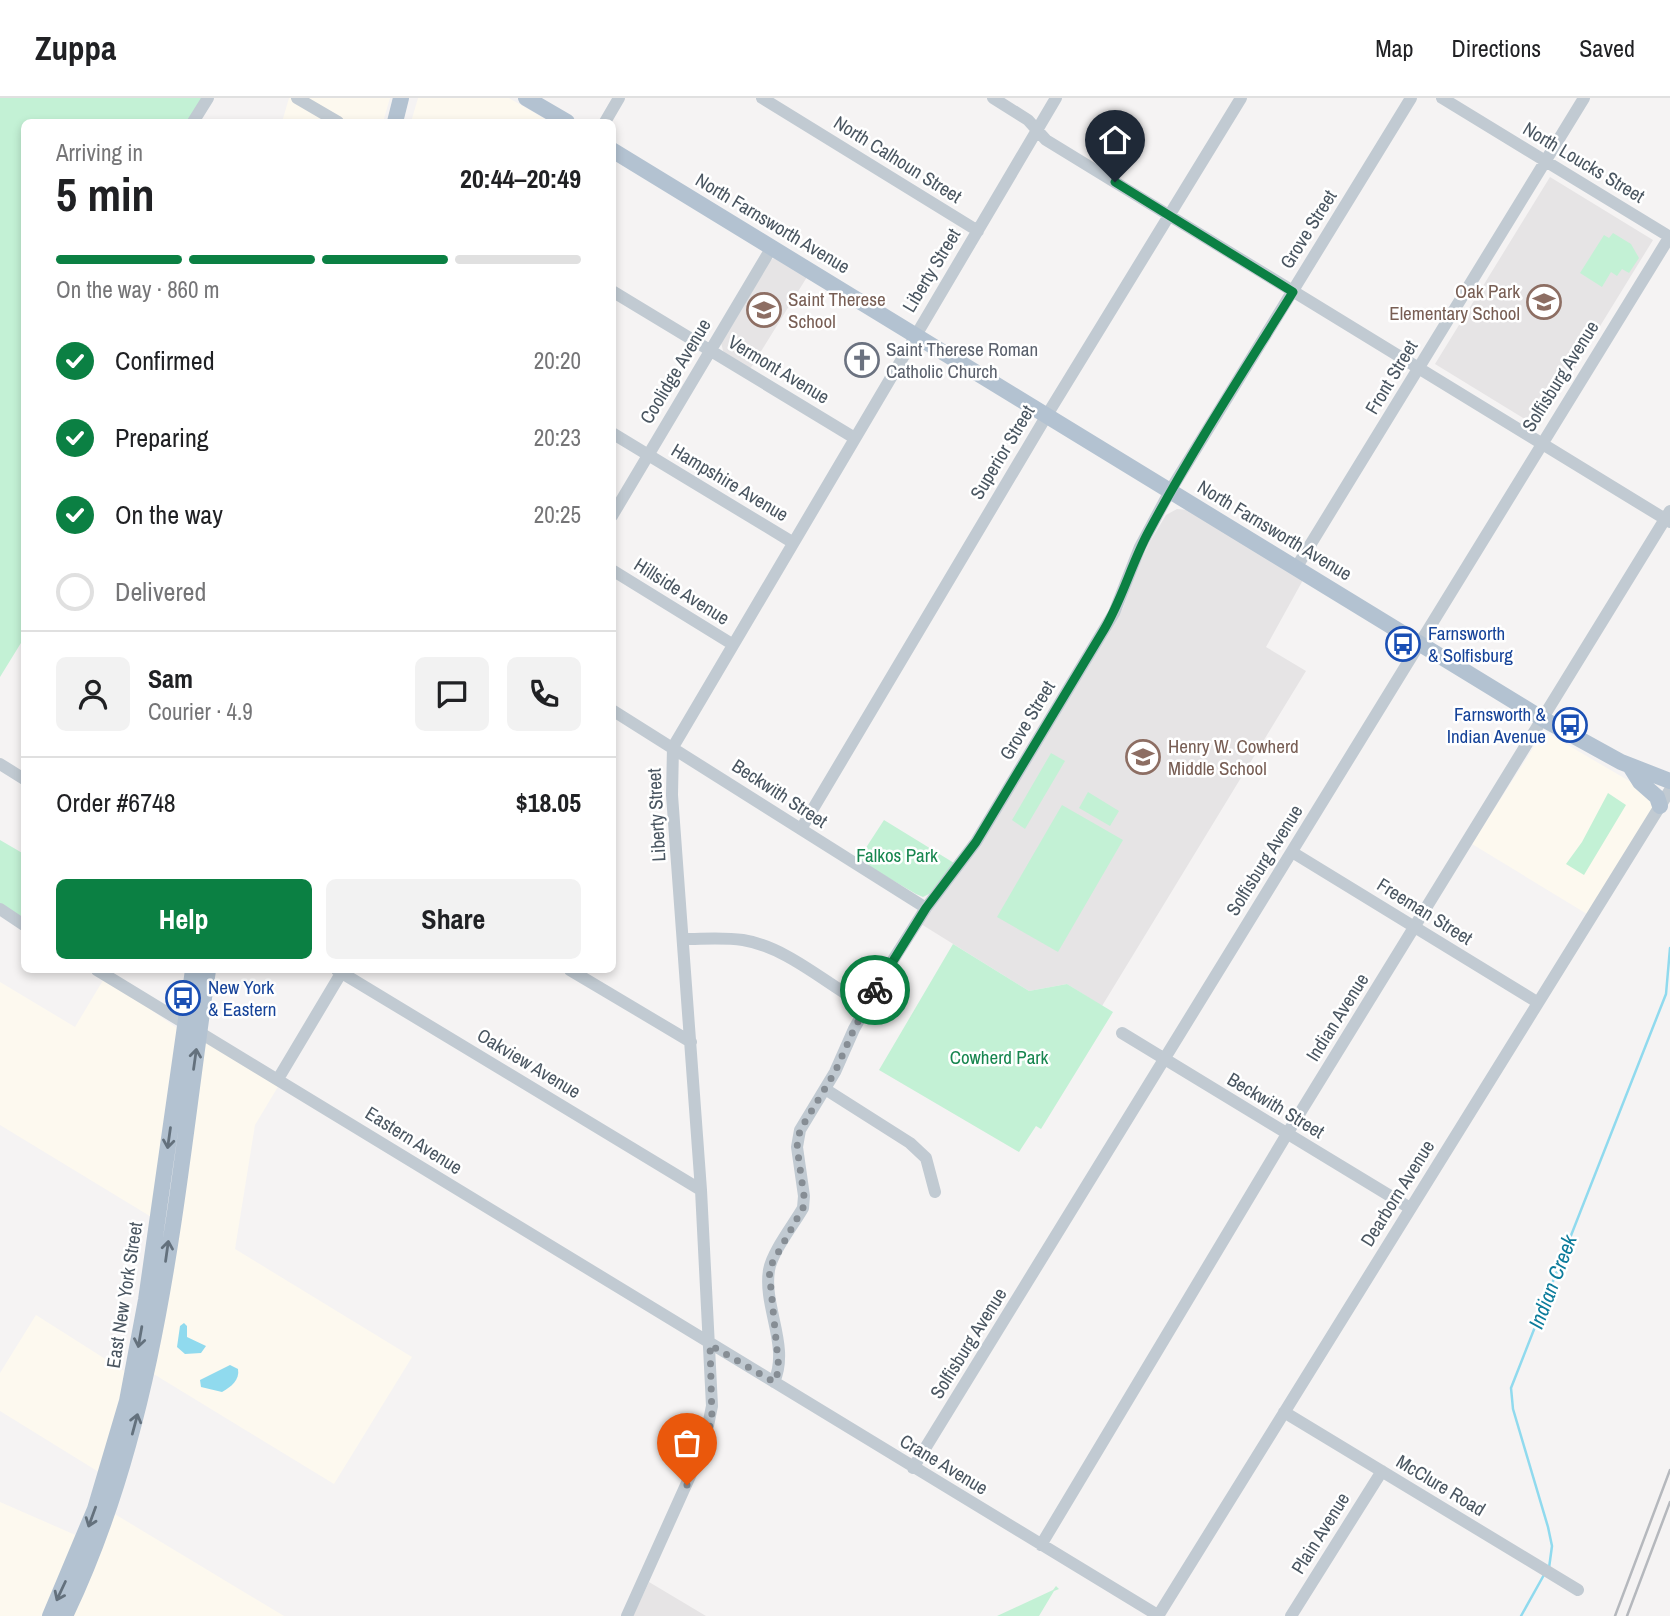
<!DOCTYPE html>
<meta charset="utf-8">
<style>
:root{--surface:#fff;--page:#f2f2f2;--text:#202124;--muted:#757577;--line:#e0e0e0;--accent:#0b8043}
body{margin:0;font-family:"Archivo Narrow",sans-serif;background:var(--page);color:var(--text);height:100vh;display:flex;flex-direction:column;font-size:26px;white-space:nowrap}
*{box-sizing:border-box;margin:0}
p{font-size:23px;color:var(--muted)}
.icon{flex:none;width:38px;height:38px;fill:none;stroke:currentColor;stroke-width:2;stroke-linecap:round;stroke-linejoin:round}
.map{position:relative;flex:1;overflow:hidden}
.sheet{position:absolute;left:21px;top:21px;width:595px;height:854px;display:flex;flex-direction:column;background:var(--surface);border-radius:10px;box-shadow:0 4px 10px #0003}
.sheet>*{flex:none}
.pin{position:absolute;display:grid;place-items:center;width:60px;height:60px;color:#fff;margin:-72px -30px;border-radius:50% 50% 50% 0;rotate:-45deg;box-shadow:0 0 7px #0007}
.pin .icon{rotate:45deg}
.courier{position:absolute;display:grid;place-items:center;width:70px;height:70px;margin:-35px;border:5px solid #0b8043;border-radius:50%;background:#fff;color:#222;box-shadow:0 2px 9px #0007}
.overview em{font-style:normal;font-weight:800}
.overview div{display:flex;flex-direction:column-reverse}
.overview{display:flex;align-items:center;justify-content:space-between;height:119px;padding:0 35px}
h1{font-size:46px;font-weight:800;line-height:52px}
.bar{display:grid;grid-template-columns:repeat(4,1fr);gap:10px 7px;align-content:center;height:84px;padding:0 35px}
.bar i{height:9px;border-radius:5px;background:var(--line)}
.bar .on{background:var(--accent)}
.bar p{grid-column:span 4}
.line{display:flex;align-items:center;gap:18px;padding:0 35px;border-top:2px solid var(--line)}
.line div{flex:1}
.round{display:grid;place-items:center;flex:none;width:74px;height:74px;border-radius:10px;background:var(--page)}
ol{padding:0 35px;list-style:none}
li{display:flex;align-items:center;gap:21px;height:77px}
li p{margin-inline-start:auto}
li .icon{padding:7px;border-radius:50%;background:var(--accent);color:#fff;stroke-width:4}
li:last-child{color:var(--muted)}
li i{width:38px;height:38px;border:4px solid var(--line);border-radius:50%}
.primary-button{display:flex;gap:14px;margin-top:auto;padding:14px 35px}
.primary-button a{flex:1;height:80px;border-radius:10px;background:var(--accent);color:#fff;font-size:28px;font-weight:800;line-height:80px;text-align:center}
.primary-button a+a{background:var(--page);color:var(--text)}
header{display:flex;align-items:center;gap:42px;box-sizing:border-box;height:98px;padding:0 35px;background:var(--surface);border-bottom:2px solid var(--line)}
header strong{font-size:33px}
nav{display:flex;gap:38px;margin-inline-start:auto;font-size:24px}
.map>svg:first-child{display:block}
.commercial{fill:#fdf9ef}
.education{fill:#e6e4e5}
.green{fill:#c3f1d5}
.water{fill:#90daee}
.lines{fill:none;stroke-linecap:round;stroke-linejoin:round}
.stream{stroke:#90daee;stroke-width:2.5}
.minor{stroke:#c1cad2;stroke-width:12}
.major{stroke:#b3c2d1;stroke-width:16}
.rail{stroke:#b5b8bd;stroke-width:2.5}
.oneway{stroke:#64717d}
.done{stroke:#868d94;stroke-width:7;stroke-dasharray:0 12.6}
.route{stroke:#0b8043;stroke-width:9}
.labels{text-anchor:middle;stroke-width:5;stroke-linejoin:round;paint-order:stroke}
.street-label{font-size:19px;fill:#4a5661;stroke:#fff}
.education-label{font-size:19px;fill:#785e54;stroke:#fff;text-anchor:start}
.worship-label{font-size:19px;fill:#5b616d;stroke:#fff;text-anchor:start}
.transit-label{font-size:19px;fill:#164399;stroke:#fff;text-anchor:start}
.park-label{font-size:19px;fill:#17864f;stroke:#fff}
.water-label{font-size:21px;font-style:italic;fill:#0c7c9b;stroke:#fff}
</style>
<header>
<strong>Zuppa</strong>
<nav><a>Map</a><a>Directions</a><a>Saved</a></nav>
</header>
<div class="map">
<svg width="1670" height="1518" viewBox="0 0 1670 1518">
<rect width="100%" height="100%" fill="#f5f3f3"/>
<path class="commercial" d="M 289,0 L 390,0 L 383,24 L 282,24 Z
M 418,0 L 509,0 L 550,24 L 411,24 Z
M 1544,633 L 1648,694 L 1653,710 L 1587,816 L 1472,746 Z
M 105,879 L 178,931 L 153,1120 L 0,1027 L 0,884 L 75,929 Z
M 202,940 L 279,987 L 255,1027 L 235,1151 L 412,1259 L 334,1386 L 152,1275 Z
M 36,1217 L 129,1276 L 102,1376 L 0,1313 L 0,1275 Z
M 0,1404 L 80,1439 L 44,1518 L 0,1518 Z
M 113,1415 L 284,1518 L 70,1518 Z"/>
<path class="education" d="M 1550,79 L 1653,142 L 1538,329 L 1435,266 Z
M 775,159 L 807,179 L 750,271 L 724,256 L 721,245 L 770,163 Z
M 1177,411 L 1187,412 L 1303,482 L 1266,549 L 1306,573 L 1102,908 L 1067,886 L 1029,893 L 921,826 L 1123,510 L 1142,457 L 1166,417 Z
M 649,1484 L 706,1518 L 633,1518 Z"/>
<path class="green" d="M 0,0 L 203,0 L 188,24 L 24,24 L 24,540 L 0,579 Z
M 1613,135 L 1631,146 L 1639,160 L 1629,175 L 1622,171 L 1617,178 L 1611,174 L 1602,189 L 1580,175 L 1604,137 L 1609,140 Z
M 1051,655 L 1065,663 L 1025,731 L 1012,722 Z
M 1088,694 L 1119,713 L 1110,728 L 1079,710 Z
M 1608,695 L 1626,707 L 1584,777 L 1566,766 L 1582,744 Z
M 1062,707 L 1123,742 L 1058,854 L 997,819 Z
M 884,722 L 954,765 L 929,796 L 923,799 L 916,796 L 858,762 Z
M 0,742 L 24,756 L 24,820 L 0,805 Z
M 953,846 L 1029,893 L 1067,886 L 1113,914 L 1041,1031 L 1036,1028 L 1019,1054 L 879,972 Z
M 1056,1488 L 1059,1491 L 1054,1493 L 1039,1518 L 997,1518 L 1053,1492 Z"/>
<path class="water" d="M 184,1225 L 187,1228 L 187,1239 L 206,1248 L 201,1255 L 185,1256 L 177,1249 L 180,1228 Z
M 230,1267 L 238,1271 C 240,1282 231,1289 222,1294 L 201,1289 L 200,1282 Z"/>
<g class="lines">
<path class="stream" d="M 1549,1470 L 1552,1448 L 1548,1429 L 1513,1311 L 1511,1290 L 1666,896 L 1670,850
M 1521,1518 L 1545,1475"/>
<path class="minor" d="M 297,0 L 338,24
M 762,0 L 978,133
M 993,0 L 1028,22 L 1046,42 L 1670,424
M 1442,0 L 1670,139
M 193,24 L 208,0
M 605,24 L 619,0
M 612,193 L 853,339
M 612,335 L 792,444
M 612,418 L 772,149
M 1296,470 L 1584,0
M 612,472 L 732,546
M 612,612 L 926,810
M 0,666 L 24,681
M 801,731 L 1047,317 L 1241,0
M 1292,754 L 1537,904
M 0,811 L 24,827
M 683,841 C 703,841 723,839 743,842 C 781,848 816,877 848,897
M 97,872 L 1159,1518
M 337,872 L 701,1092
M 570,872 L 691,944
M 1122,935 L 1410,1110
M 278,981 L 343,872
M 825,991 L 910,1045 L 926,1060 L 935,1094
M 774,1284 C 790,1248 763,1209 769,1172 C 772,1154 794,1126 803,1110 L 804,1098 L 797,1049 L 800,1032 L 835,974 L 854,931 L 888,870 L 926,810 L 976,744 L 1114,515 L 1140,449 L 1170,393 L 1411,0
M 1284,1314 L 1578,1492
M 913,1370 L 1670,138
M 1041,1447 L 1287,1036 L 1670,413
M 627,1518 L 704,1347 L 712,1308 L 701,1092 L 672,697 L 673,649 L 1056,0
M 1158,1518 L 1670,692
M 1291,1518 L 1382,1373"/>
<path class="major" d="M 526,0 L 567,24
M 395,24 L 401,0
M 612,52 L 1543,621 L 1621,664 L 1670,683
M 1630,668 L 1640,684 L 1657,699 L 1660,708
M 50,1518 L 95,1411 L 127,1303 L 146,1202 L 193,872
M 65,1518 C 162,1316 176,1090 208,872"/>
<path class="rail" d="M 1615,1518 L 1670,1372
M 1627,1518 L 1670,1404"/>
</g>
<defs><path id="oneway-shaft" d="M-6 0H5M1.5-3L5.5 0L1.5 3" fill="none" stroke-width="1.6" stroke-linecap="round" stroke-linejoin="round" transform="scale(1.75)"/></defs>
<g class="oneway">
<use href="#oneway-shaft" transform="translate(195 961) rotate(-82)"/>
<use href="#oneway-shaft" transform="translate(169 1040) rotate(98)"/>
<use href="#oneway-shaft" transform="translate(167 1153) rotate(-82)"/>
<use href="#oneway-shaft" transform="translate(140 1239) rotate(100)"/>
<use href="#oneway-shaft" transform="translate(135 1326) rotate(-75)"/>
<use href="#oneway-shaft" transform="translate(92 1419) rotate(110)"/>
<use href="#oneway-shaft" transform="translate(61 1493) rotate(115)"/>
</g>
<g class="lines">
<path class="done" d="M 687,1387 L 704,1347 L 712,1321 L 710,1247 L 774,1284 L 779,1272 L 769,1171 L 803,1110 L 804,1098 L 797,1049 L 800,1032 L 835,974 L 854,931 L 875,892"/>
<path class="route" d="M 875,892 L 926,810 L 976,744 L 1102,535 C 1122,503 1131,466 1149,433 C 1193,351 1244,273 1293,194 L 1115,84"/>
</g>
<defs>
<g id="school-ring" transform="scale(1.75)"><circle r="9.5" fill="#fff" stroke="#8d6e63" stroke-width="1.5"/><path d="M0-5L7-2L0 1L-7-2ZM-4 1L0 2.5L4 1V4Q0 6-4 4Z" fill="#8d6e63"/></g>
<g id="church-ring" transform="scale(1.75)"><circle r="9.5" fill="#fff" stroke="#6b7280" stroke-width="1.5"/><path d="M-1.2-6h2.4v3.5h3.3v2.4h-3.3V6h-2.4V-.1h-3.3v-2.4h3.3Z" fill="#6b7280"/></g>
<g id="bus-ring" transform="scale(1.75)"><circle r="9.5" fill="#fff" stroke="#1a4fb4" stroke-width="1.5"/><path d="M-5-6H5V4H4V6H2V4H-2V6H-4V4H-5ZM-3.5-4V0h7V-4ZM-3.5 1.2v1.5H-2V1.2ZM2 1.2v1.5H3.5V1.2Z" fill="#1a4fb4"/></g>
</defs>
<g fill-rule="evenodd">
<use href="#school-ring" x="1544" y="204"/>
<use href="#school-ring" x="764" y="212"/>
<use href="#church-ring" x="862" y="262"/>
<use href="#bus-ring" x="1403" y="546"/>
<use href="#bus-ring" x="1570" y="627"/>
<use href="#school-ring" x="1143" y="659"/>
<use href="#bus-ring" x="183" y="900"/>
</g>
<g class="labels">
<g class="street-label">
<text transform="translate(898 61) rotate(32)" y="7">North Calhoun Street</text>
<text transform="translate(1584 64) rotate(31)" y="7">North Loucks Street</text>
<text transform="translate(773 125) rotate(31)" y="7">North Farnsworth Avenue</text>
<text transform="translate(1308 131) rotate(-58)" y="7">Grove Street</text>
<text transform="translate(931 172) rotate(-59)" y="7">Liberty Street</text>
<text transform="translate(779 271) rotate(31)" y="7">Vermont Avenue</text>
<text transform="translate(675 273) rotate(-59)" y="7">Coolidge Avenue</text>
<text transform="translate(1560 278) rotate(-58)" y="7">Solfisburg Avenue</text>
<text transform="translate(1391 279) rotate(-59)" y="7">Front Street</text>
<text transform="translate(1002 354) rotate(-59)" y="7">Superior Street</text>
<text transform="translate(730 384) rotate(31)" y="7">Hampshire Avenue</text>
<text transform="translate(1275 432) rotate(31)" y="7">North Farnsworth Avenue</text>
<text transform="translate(682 493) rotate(32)" y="7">Hillside Avenue</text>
<text transform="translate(1027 622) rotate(-59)" y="7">Grove Street</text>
<text transform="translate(780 695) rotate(33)" y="7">Beckwith Street</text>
<text transform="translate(656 717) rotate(-93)" y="7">Liberty Street</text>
<text transform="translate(1264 762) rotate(-58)" y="7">Solfisburg Avenue</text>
<text transform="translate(1425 813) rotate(32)" y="7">Freeman Street</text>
<text transform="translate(1337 919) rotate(-58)" y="7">Indian Avenue</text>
<text transform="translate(529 965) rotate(31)" y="7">Oakview Avenue</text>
<text transform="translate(1276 1007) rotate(31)" y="7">Beckwith Street</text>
<text transform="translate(414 1042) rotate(32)" y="7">Eastern Avenue</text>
<text transform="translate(1397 1095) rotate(-58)" y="7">Dearborn Avenue</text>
<text transform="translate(124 1197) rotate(-81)" y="7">East New York Street</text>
<text transform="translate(968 1245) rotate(-58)" y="7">Solfisburg Avenue</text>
<text transform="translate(944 1366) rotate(31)" y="7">Crane Avenue</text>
<text transform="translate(1441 1387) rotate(31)" y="7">McClure Road</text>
<text transform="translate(1320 1435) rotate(-58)" y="7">Plain Avenue</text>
</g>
<g class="education-label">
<text x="1520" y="200" text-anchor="end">Oak Park<tspan x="1520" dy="22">Elementary School</tspan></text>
<text x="788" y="208">Saint Therese<tspan x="788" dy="22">School</tspan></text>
<text x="1168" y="655">Henry W. Cowherd<tspan x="1168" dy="22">Middle School</tspan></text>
</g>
<g class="worship-label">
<text x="886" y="258">Saint Therese Roman<tspan x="886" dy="22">Catholic Church</tspan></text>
</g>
<g class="transit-label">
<text x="1428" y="542">Farnsworth<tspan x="1428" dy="22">&amp; Solfisburg</tspan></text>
<text x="1546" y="623" text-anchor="end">Farnsworth &amp;<tspan x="1546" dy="22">Indian Avenue</tspan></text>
<text x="208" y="896">New York<tspan x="208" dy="22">&amp; Eastern</tspan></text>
</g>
<g class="park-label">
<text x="897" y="764">Falkos Park</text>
<text x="999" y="966">Cowherd Park</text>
</g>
<g class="water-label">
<text transform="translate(1553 1184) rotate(-69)" y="7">Indian Creek</text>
</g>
</g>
</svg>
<div class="pin" style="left:687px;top:1387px;background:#ea580c"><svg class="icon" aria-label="bag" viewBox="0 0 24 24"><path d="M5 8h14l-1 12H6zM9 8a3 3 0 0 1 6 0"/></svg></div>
<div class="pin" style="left:1115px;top:84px;background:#1f2937"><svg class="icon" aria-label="home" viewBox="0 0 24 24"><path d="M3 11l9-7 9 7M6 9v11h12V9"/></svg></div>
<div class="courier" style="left:875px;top:892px"><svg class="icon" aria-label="bike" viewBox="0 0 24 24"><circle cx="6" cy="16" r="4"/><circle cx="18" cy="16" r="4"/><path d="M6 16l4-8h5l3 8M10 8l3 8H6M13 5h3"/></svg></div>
<section class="sheet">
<div class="overview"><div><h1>5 min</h1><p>Arriving in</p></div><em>20:44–20:49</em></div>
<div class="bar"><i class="on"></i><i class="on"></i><i class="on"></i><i></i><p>On the way · 860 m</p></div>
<ol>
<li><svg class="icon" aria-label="check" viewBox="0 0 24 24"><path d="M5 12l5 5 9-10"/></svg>Confirmed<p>20:20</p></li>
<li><svg class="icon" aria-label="check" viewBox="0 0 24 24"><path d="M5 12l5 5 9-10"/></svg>Preparing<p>20:23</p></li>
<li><svg class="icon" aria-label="check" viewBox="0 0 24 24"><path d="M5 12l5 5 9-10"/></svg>On the way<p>20:25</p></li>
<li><i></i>Delivered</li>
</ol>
<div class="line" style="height:126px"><a class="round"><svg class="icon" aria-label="person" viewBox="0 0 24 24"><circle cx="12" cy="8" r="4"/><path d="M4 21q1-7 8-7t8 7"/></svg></a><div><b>Sam</b><p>Courier · 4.9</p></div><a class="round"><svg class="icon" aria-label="chat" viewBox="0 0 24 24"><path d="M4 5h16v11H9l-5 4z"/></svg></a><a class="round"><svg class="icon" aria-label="phone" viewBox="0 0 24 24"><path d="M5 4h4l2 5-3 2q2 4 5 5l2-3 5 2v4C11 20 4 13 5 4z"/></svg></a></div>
<div class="line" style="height:91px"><div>Order #6748</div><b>$18.05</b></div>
<div class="primary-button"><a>Help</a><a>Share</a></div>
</section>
</div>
